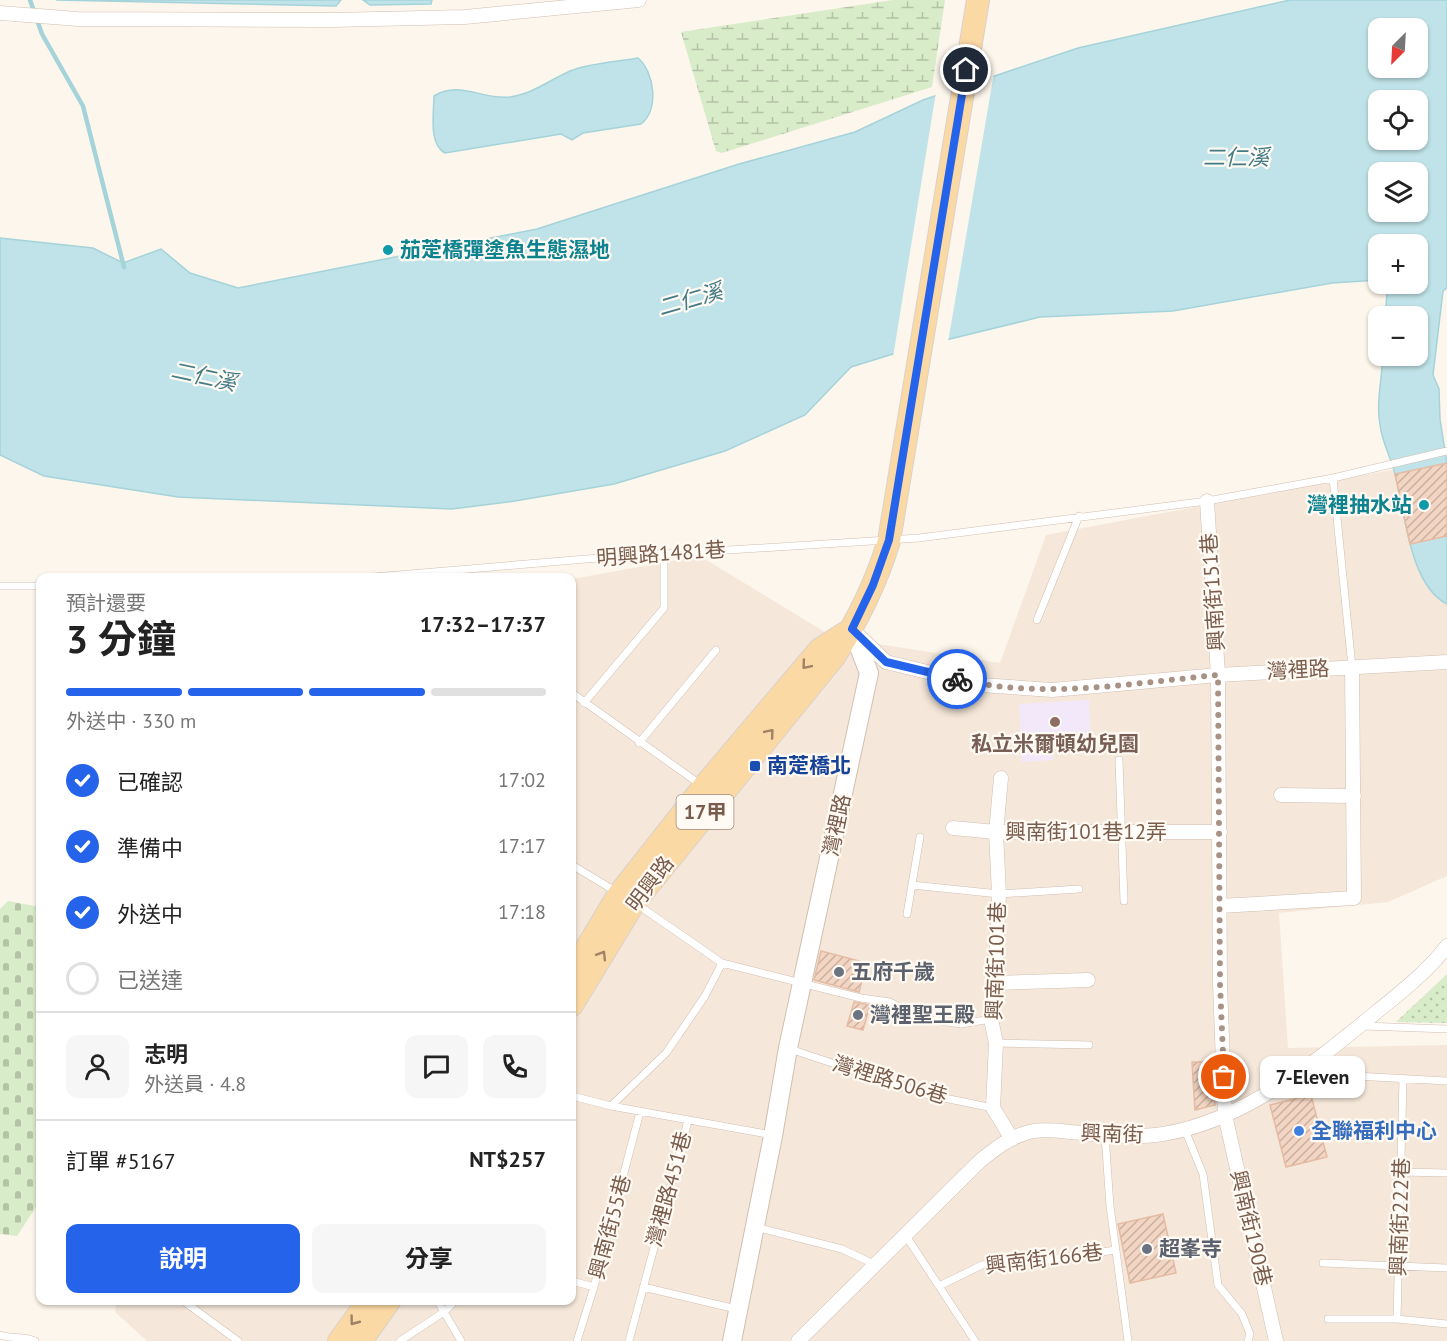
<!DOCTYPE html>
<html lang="zh-TW">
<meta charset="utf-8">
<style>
:root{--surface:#fff;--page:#f6f6f6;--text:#222;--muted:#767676;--line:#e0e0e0;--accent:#2563eb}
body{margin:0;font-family:"PT Sans","Noto Sans TC",sans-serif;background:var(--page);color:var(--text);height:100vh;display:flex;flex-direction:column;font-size:22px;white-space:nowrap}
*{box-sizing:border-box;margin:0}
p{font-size:20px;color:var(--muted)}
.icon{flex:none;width:33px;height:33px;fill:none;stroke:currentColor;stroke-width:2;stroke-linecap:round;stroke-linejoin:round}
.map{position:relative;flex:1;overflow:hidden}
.details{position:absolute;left:36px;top:573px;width:540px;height:732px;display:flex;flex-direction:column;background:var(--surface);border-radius:12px;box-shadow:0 2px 4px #0004}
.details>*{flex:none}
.needle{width:39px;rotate:204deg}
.fabs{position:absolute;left:1368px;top:18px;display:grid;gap:12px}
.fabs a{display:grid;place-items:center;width:60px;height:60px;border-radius:12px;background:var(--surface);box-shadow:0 2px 4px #0004;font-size:30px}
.pin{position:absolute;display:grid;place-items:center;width:51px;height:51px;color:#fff;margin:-26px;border:3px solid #fff;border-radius:50%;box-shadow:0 2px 6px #0007}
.courier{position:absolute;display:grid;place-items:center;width:60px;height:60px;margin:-30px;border:4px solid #2563eb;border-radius:50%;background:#fff;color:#222;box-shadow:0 2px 8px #0007}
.bubble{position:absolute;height:42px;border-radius:12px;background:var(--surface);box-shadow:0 2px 4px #0004;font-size:20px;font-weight:700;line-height:42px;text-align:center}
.overview em{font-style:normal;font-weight:700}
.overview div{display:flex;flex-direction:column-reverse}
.overview{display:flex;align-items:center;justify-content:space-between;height:102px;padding:0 30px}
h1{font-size:39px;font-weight:700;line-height:45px}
.bar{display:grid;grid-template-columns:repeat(4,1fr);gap:9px 6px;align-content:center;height:72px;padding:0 30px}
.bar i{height:8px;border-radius:4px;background:var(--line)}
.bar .current{background:var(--accent)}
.bar p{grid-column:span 4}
.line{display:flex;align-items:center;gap:15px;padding:0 30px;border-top:2px solid var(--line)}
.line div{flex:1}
.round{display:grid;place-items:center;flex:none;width:63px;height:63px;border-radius:12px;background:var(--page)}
ol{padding:0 30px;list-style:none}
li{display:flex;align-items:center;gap:18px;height:66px}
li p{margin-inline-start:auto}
li .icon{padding:6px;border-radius:50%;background:var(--accent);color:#fff;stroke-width:4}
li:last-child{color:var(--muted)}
li i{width:33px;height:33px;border:3px solid var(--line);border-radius:50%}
.cta{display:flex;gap:12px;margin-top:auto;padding:12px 30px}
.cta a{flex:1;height:69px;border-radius:12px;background:var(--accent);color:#fff;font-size:24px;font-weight:700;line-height:69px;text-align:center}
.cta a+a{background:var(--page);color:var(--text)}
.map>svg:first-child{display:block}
.residential{fill:#f5e8da}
.education{fill:#f3e8fa}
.wetland{fill:url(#wetland-marsh)}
.cemetery{fill:url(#cemetery-stones)}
.park{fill:url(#park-dots)}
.water{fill:#bfe3e8;stroke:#a5d3da;stroke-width:1.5;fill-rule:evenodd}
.pier{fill:#fdf6ec}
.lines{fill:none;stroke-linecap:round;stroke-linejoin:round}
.stream{stroke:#a5d3da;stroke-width:4.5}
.building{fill:url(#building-hatch);stroke:#e6bba3;stroke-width:1.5}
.service-casing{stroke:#d1beb0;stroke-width:8}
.minor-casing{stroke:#d1beb0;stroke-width:15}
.tertiary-casing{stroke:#d1beb0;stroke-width:20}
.primary-casing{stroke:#dad1cd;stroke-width:24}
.service{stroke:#fff;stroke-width:7}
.minor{stroke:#fff;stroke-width:14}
.tertiary{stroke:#fff;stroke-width:18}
.primary{stroke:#fbd9a5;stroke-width:22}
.oneway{stroke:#a18267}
.done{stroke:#a89285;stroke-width:6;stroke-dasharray:0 10.8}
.route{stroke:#2563eb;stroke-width:8}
.culture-dot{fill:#0f9aa8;stroke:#fffaf3;stroke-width:2}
.education-dot{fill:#8d6e63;stroke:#fffaf3;stroke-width:2}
.transit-dot{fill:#1a4fb4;stroke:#fffaf3;stroke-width:2}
.worship-dot{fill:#6b7280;stroke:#fffaf3;stroke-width:2}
.shop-dot{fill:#3f7fe0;stroke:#fffaf3;stroke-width:2}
.labels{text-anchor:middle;stroke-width:4.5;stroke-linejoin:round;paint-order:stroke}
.shield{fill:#fffaf3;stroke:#a28b7f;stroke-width:1.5}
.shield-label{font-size:20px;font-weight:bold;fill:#7a5c4d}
.culture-label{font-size:21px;font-weight:bold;fill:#0d838f;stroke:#fffaf3;text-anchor:start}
.street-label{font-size:21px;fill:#7a5c4d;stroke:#fffaf3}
.education-label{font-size:21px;font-weight:bold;fill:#785e54;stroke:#fffaf3}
.transit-label{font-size:21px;font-weight:bold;fill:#164399;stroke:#fffaf3;text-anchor:start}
.worship-label{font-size:21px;font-weight:bold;fill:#5b616d;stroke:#fffaf3;text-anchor:start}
.shop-label{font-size:21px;font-weight:bold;fill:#366cbe;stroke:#fffaf3;text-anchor:start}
.water-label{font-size:22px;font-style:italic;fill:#437c86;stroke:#fffaf3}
</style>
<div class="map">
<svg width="1447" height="1341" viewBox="0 0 1447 1341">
<defs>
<pattern id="wetland-marsh" width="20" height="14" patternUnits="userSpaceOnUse" patternTransform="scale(1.5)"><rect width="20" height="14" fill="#d8ecc9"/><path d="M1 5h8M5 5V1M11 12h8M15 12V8" fill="none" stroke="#b4c2a5"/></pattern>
<pattern id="cemetery-stones" width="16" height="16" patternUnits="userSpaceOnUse" patternTransform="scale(1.5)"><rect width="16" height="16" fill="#d8ecc9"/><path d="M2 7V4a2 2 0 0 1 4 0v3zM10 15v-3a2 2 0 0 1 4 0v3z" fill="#b4c2a5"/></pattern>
<pattern id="park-dots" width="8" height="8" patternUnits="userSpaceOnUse" patternTransform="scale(1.5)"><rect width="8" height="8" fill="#d8ecc9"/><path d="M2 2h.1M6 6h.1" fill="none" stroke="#b4c2a5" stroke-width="1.8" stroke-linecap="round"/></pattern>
<pattern id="building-hatch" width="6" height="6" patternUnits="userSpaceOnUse" patternTransform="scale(1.5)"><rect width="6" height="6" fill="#f3d5c3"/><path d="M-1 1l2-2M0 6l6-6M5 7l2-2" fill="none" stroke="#cab0a1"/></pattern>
</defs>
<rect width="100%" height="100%" fill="#fdf6ec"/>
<path class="residential" d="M 1434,462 L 1447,508 L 1447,876 L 1388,902 L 1279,913 L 1288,1048 L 1447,1045 L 1447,1341 L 147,1341 L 115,1312 L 117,1300 L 572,1300 L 572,579 L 700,556 L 833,637 L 1000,663 L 1046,535 Z"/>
<path class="education" d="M 1089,700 L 1091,739 L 1052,741 L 1053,760 L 1022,762 L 1019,704 Z"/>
<path class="wetland" d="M 893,0 L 945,0 L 932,87 L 722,153 L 716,151 L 681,32 Z"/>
<path class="cemetery" d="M 8,901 L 40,907 L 40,1201 L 17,1236 L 0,1234 L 0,909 Z"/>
<path class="park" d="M 1447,974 L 1447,1023 L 1396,1022 L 1446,975 Z"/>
<path class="water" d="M 56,0 L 341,0 L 336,6 Z
M 363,0 L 432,0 L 431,4 L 370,5 Z
M 1290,0 L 1447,0 L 1447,288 L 1443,291 L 1433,375 L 1439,389 L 1440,419 L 1447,464 L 1447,604 C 1409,585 1405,511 1395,474 C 1391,458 1382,442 1380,425 C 1376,404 1382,377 1383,356 L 1418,356 L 1418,316 L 1385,316 L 1387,294 L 1383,284 L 1418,284 L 1418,244 L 1378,244 L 1378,280 L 1332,283 L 1173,311 L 1040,317 L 909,349 L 851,367 L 805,415 L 725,451 L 614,484 L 515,501 L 452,509 L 178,497 L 44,476 L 0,455 L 0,238 L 93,248 L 123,263 L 161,249 L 190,273 L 238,288 L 537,229 L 739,164 L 855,132 L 923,100 L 1078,48 ZM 1378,28 L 1418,28 L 1418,68 L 1378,68 ZM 1378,100 L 1418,100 L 1418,140 L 1378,140 ZM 1378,172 L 1418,172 L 1418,212 L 1378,212 Z
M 638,58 C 654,71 660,110 641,124 L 583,133 L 572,140 L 561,134 L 445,153 C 428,144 434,112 434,96 C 459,80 482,100 510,97 C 532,94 550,80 570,71 C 590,63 617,62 638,58 Z"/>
<path class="pier" d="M 994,73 L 948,342 L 893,357 L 936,92 Z"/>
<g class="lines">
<path class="stream" d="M 30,0 L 42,34 L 83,106 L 124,267"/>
</g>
<path class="building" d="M 1447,463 L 1447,536 L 1410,544 L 1395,474 Z
M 821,951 L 867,963 L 859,992 L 814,980 Z
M 854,1002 L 870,1005 L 863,1030 L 847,1026 Z
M 1192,1062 L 1213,1062 L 1215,1105 L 1195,1110 Z
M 1311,1095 L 1327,1157 L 1286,1167 L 1270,1105 Z
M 1163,1214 L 1176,1273 L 1130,1283 L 1118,1224 Z"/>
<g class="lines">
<g class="service-casing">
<path id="service" d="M 1333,478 L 1352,667
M 362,578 L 586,559 L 919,538 L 1207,501 L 1333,478 L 1447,451
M 0,586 L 40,586
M 1037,620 L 1079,516
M 572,693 L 701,785
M 584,703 L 664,608 L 664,555
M 639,743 L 716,650
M 1119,760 L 1124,901
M 572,865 L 615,891
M 912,885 L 999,894 L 1079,889
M 638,905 L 722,963 L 861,998 L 890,1002 L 919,1018 L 961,1024 L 991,1019
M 907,914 L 920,837
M 1363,1026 L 1447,1029
M 996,1043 L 1089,1045
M 790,1049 L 925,1094 L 993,1108
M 1300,1073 L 1447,1081
M 572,1096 L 611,1106 L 772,1135
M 611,1106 L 666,1053 L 705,996 L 722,963
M 1185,1130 L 1203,1174 L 1218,1285 L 1242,1314 L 1250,1334 L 1248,1341
M 1105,1135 L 1110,1206 L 1128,1341
M 1401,1172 L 1447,1173
M 756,1227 L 842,1249 L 876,1265
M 906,1236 L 975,1341
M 1323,1263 L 1447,1268
M 572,1281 L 594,1287
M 941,1285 L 982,1265 L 1012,1261 L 1036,1261 L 1116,1250
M 643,1287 L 736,1309
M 182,1300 L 238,1341
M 437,1300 L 461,1341
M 1328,1319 L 1397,1319 L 1447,1324
M 1397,1319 L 1403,1079
M 0,1335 C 12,1339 24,1336 35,1341
M 400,1341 L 444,1312 L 456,1300
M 577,1341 L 594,1287 L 640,1112
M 629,1341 L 688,1121"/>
</g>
<g class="minor-casing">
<path id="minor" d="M 0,13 L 78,19 L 332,20 L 465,17 L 639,0
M 1207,501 L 1218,675 L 1220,984 L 1225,1115 L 1276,1341
M 856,633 L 886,662 L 981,685 L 1052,690 L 1218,675 L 1447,662
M 1001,778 L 996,832 L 999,894 L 995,983 L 991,1019 L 996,1043 L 993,1108 L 1012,1139
M 1281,795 L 1354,796
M 953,828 L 996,832 L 1220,832
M 1220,906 L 1354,898 L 1352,667
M 995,983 L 1088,980
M 798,1341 L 981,1160 C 994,1150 1007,1139 1023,1134 C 1041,1127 1063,1132 1082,1133 C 1108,1136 1137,1138 1163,1134 C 1244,1121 1313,1064 1374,1014 C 1399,994 1428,971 1447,946"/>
</g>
<g class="tertiary-casing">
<path id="tertiary" d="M 732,1341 L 773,1136 L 788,1048 L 869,673 L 852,629"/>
</g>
<g class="primary-casing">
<path id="primary" d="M 572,972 L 619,894 L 704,786 L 820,649 L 845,633
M 572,1005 L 634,903 L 834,657 C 858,620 876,583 889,541 L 978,0
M 339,1341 L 369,1300
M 361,1341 L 390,1300"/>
</g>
<use href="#service" class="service"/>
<use href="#minor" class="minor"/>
<use href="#tertiary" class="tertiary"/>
<use href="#primary" class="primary"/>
</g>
<defs><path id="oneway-chevron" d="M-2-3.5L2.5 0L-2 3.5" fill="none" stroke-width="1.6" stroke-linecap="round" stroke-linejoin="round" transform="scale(1.5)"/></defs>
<g class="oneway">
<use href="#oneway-chevron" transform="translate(806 665) rotate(130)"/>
<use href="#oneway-chevron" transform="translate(770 733) rotate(-50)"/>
<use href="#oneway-chevron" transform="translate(602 955) rotate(-58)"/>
<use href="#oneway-chevron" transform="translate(354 1321) rotate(127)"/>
</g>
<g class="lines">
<path class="done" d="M 957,679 C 1043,700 1131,683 1218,675 L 1220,984 L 1224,1077"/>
<path class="route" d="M 957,679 L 886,662 L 852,629 L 873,585 L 889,540 L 966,70"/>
</g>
<g class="culture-dot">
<circle cx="388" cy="250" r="6"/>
<circle cx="1424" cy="505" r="6"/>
</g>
<circle class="education-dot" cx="1055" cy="722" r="6"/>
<rect class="transit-dot" x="749" y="760" width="12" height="12" rx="3"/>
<g class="worship-dot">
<circle cx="839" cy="972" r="6"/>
<circle cx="858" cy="1015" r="6"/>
<circle cx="1147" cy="1249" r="6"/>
</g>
<circle class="shop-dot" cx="1299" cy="1131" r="6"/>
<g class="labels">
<rect class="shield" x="676.5" y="795" width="57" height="34" rx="4.5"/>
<g class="shield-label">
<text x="705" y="819">17甲</text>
</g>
<g class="culture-label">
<text x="400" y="257">茄萣橋彈塗魚生態濕地</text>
<text x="1412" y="512" text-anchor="end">灣裡抽水站</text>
</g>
<g class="street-label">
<text transform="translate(661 554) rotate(-4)" y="7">明興路1481巷</text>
<text transform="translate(1213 592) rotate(-94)" y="7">興南街151巷</text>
<text transform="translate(1298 670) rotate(-3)" y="7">灣裡路</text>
<text transform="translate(837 825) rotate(-78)" y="7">灣裡路</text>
<text x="1086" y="839">興南街101巷12弄</text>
<text transform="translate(650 884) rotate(-53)" y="7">明興路</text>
<text transform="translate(996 961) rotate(-88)" y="7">興南街101巷</text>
<text transform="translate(890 1080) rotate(17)" y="7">灣裡路506巷</text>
<text transform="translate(1112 1134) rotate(2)" y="7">興南街</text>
<text transform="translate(669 1189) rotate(-75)" y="7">灣裡路451巷</text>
<text transform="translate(1400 1217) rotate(-88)" y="7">興南街222巷</text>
<text transform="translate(610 1227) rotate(-75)" y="7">興南街55巷</text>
<text transform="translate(1251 1228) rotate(77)" y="7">興南街190巷</text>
<text transform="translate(1044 1259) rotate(-7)" y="7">興南街166巷</text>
</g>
<g class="education-label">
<text x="1055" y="751">私立米爾頓幼兒園</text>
</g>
<g class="transit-label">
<text x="767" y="773">南萣橋北</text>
</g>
<g class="worship-label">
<text x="851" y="979">五府千歲</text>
<text x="870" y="1022">灣裡聖王殿</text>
<text x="1159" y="1256">超峯寺</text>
</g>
<g class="shop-label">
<text x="1311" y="1138">全聯福利中心</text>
</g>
<g class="water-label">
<text x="1236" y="165">二仁溪</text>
<text transform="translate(690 299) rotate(-16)" y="8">二仁溪</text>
<text transform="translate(204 376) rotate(12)" y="8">二仁溪</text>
</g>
</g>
</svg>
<div class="fabs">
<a><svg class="needle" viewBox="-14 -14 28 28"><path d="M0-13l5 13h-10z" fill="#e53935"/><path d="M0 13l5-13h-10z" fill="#767676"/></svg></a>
<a><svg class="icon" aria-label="locate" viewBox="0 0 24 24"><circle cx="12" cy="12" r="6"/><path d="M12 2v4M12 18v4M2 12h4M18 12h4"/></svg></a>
<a><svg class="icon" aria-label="layers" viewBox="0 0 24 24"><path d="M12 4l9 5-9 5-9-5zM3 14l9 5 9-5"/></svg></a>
<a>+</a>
<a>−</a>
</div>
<div class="pin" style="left:1224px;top:1077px;background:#ea580c"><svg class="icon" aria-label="bag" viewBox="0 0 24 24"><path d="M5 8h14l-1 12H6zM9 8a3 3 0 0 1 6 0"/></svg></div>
<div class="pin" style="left:966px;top:70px;background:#1f2937"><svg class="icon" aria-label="home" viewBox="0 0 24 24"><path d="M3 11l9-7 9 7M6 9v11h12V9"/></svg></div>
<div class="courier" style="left:957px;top:679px"><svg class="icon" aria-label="bike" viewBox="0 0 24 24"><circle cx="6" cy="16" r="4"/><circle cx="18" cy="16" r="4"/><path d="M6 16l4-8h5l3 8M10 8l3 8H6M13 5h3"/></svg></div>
<div class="bubble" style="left:1260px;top:1056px;width:105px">7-Eleven</div>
<section class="details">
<div class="overview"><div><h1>3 分鐘</h1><p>預計還要</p></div><em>17:32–17:37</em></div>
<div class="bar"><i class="current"></i><i class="current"></i><i class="current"></i><i></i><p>外送中 · 330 m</p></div>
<ol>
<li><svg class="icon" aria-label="check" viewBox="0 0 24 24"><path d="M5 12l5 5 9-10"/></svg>已確認<p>17:02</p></li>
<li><svg class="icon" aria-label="check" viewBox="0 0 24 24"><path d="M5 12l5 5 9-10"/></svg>準備中<p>17:17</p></li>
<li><svg class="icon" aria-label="check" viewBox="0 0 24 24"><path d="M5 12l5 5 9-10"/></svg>外送中<p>17:18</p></li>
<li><i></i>已送達</li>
</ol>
<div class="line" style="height:108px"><a class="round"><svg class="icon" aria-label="person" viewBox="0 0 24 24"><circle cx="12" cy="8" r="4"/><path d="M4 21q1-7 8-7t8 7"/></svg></a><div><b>志明</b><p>外送員 · 4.8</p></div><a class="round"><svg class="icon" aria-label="chat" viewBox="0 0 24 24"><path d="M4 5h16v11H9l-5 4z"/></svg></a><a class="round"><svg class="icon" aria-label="phone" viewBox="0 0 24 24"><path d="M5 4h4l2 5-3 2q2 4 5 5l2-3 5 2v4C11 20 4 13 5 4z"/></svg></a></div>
<div class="line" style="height:78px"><div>訂單 #5167</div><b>NT$257</b></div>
<div class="cta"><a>說明</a><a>分享</a></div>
</section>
</div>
